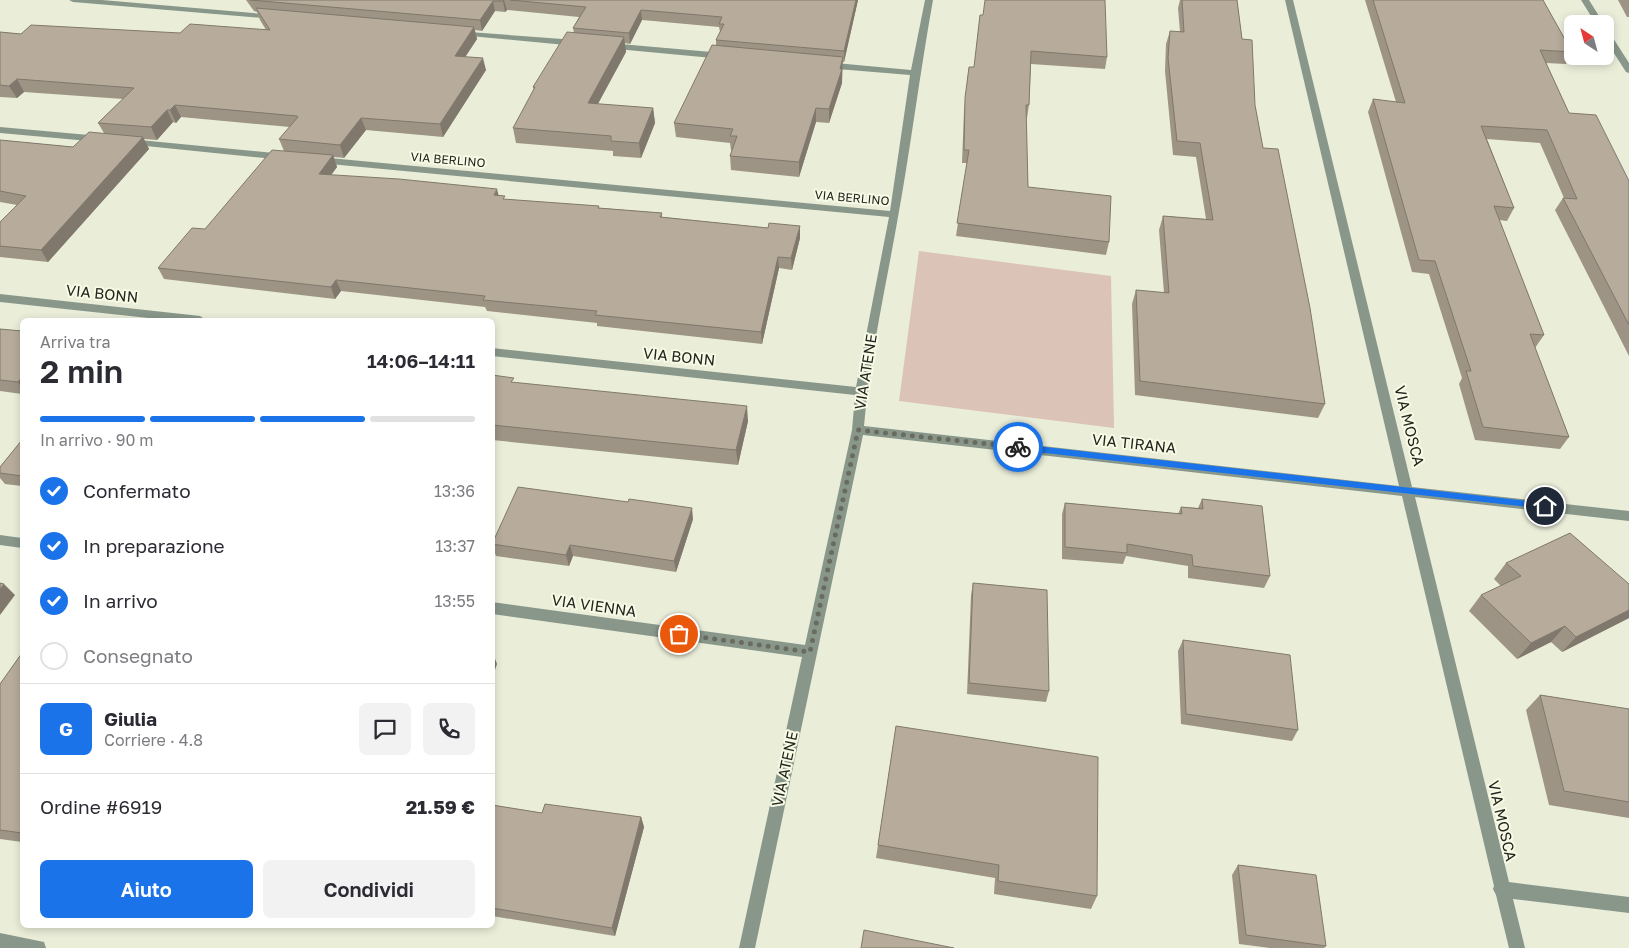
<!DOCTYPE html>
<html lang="it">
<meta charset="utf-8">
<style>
:root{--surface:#fff;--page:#f2f2f3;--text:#2b2b33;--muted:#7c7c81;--line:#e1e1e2;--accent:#1a73e8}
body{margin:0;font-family:"Golos Text",sans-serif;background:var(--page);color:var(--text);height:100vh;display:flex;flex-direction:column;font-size:19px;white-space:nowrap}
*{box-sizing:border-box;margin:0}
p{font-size:16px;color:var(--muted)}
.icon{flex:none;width:28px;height:28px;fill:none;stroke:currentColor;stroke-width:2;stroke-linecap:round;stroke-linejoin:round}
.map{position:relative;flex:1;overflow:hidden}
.details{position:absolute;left:20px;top:318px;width:475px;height:610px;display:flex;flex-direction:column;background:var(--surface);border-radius:8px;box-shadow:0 2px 8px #0003}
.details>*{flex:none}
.needle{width:32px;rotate:324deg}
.fabs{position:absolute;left:1564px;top:15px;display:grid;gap:10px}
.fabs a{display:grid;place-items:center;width:50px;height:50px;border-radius:8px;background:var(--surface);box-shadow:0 2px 8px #0003;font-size:25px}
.pin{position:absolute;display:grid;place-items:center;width:42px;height:42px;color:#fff;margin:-21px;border:2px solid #fff;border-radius:50%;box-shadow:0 1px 5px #0007}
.courier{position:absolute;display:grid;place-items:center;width:50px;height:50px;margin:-25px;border:4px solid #1a73e8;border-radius:50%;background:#fff;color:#222;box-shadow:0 1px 6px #0007}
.headline em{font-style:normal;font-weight:600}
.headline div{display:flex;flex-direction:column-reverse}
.headline{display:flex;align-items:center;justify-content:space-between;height:85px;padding:0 20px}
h1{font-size:32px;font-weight:600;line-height:38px}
.bar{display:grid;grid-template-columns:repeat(4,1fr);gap:8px 5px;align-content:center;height:60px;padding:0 20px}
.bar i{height:6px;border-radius:4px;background:var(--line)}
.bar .current{background:var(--accent)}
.bar p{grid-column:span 4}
.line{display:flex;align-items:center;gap:12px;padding:0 20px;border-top:1px solid var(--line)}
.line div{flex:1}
.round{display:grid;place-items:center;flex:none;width:52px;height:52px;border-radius:8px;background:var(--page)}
ol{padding:0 20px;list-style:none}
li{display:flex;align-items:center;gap:15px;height:55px}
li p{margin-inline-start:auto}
li .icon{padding:5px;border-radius:50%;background:var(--accent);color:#fff;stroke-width:4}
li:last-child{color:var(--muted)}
li i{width:28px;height:28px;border:2px solid var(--line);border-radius:50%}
.action{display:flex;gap:10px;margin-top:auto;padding:10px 20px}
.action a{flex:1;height:58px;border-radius:8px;background:var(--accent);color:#fff;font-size:20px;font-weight:600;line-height:58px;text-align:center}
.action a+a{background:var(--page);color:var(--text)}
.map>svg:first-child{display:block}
.green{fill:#dbc3b8}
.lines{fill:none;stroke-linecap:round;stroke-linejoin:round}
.street{fill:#89978b;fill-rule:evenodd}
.wall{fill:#9d9485}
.shaded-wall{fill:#80786c}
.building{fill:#b7ac9b;stroke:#80786c}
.route{fill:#1a73e8}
.done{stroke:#696b5f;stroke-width:5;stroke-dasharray:0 9}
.labels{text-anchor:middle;stroke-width:4;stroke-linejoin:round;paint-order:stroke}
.far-street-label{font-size:12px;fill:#24251e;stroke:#f7fbe6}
.street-label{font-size:15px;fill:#24251e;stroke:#f7fbe6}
</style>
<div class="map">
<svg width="1629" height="948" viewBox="0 0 1629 948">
<rect width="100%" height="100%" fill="#eaeed9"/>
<path class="green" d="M 919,251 L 1111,276 L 1114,428 L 899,401 Z"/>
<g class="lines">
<path class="street" d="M 69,0 L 102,0 L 275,15 L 279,17 L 275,19 L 73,2 Z
M 925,0 L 933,0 C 920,72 911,145 898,217 C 886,286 870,356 864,426 L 1399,486 L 1285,0 L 1293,0 L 1412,487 L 1629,511 L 1629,521 L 1415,497 L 1509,882 L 1629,897 L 1629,913 L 1513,899 L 1525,948 L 1509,948 L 1496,895 L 1493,889 L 1494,886 L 1402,496 L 863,435 L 755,948 L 739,948 L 802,657 L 492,614 L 492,602 L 805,645 L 852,430 L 855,395 L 492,356 L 492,348 L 856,387 L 889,217 L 319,163 L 314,160 L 319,157 L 890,211 L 910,75 L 825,68 L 821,65 L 825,62 L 911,70 Z
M 1581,0 L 1589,0 L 1604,24 L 1596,24 Z
M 1605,30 L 1608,30 L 1629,63 L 1629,73 L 1626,72 L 1605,39 Z
M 456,31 L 576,40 L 580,43 L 576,46 L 459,35 L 456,35 Z
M 609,43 L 723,53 L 727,56 L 723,59 L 606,48 L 606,44 Z
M 0,127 L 100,136 L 105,139 L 100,142 L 0,133 Z
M 129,139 L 284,154 L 289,157 L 284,160 L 126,144 L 126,140 Z
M 0,294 L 200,316 L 206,320 L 167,320 L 0,302 Z
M 0,535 L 22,538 L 22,548 L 0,545 Z
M 0,933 L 44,942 L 46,948 L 0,948 Z"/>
</g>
<path class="wall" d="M 246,0 L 858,0 L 844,62 L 842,62 L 842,83 L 829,123 L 816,122 L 799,177 L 731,170 L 730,156 L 732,150 L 731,150 L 730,143 L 676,137 L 674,123 L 716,46 L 716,40 L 720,32 L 719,27 L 642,20 L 630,44 L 624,43 L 626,52 L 598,104 L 653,108 L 655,123 L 641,158 L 613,156 L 613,151 L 516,143 L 513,128 L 534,90 L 533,87 L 574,33 L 573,28 L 579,17 L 507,10 L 505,12 L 495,11 L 482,31 L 475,30 L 477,39 L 465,57 L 486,70 L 443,137 L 366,130 L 344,158 L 334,157 L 337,167 L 331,175 L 499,195 L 505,200 L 662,213 L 662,217 L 768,228 L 800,226 L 800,238 L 792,270 L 779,268 L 762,344 L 597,326 L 597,323 L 487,311 L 485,307 L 341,291 L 335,299 L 164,279 L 158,268 L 205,229 L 284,151 L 279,139 L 290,127 L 181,117 L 176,123 L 173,122 L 157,140 L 144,139 L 149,149 L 48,262 L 0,257 L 0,222 L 17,205 L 0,202 L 0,140 L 73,147 L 104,133 L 98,123 L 123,99 L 24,92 L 17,98 L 0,97 L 0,32 L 21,34 L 180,33 L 266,30 L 260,20 L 257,12 L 254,11 Z
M 1180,0 L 1237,0 L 1242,39 L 1263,148 L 1325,404 L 1318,418 L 1135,395 L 1132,304 L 1136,290 L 1164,293 L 1159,230 L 1163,216 L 1206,219 L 1196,157 L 1173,155 L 1165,71 L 1166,44 L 1170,31 L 1180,32 L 1178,8 Z
M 1365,0 L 1543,0 L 1572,52 L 1566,64 L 1546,63 L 1569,113 L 1629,181 L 1629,356 L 1555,210 L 1563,198 L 1564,198 L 1540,143 L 1487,139 L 1514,208 L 1507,221 L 1499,220 L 1544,335 L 1535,348 L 1569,437 L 1560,449 L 1475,440 L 1459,384 L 1462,378 L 1429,274 L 1412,272 L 1368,112 L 1373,99 L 1396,102 Z
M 1618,0 L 1629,0 L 1629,17 L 1627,17 Z
M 980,15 L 1107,57 L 1105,69 L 1031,64 L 1029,105 L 1027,118 L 1026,118 L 1028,187 L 1109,242 L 1106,255 L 956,236 L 967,163 L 962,163 L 964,110 L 969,67 L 974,67 Z
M 0,329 L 22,331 L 22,394 L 0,391 Z
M 492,375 L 515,383 L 748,421 L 738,465 L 492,440 Z
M 22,440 L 22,486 L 5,484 L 0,478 L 0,467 Z
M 1202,499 L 1270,576 L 1264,588 L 1188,578 L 1188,566 L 1126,556 L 1123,564 L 1062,559 L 1062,514 L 1065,503 L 1178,514 L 1181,507 L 1198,508 Z
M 693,519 L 676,572 L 573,556 L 569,566 L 496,556 L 492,545 L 492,544 Z
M 1506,563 L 1629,584 L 1629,618 L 1562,652 L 1551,642 L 1517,659 L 1469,611 L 1481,595 L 1501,586 L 1494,579 Z
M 973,583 L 1049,691 L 1046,702 L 967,694 L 971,595 Z
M 1183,640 L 1298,730 L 1292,741 L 1181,724 L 1178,651 Z
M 22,653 L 22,842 L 0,839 L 0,684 Z
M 1540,695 L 1629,709 L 1629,818 L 1549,805 L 1526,710 Z
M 896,726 L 1097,896 L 1091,909 L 994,894 L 995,878 L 876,858 Z
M 492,805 L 542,813 L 641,817 L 644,827 L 615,936 L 492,916 Z
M 1238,865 L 1326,946 L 1324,948 L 1270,948 L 1239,944 L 1232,875 Z"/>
<path class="shaded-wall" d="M 504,0 L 507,10 L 505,12 L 503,1 Z
M 856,0 L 858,0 L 844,62 L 844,51 Z
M 493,1 L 495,11 L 482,31 L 480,20 Z
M 641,10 L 642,20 L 630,44 L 629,33 Z
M 474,27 L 477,39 L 458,68 L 455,56 Z
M 624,37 L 626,52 L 590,118 L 588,103 Z
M 843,57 L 842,83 L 829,123 L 829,109 Z
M 483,58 L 486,70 L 443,137 L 440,124 Z
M 17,79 L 24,92 L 17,98 L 9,86 Z
M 175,105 L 181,117 L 176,123 L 170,110 Z
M 653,108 L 655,123 L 641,158 L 639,143 Z
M 816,108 L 816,122 L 799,177 L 799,162 Z
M 167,110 L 173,122 L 157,140 L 151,127 Z
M 361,118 L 366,130 L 344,158 L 340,145 Z
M 143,137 L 149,149 L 48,262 L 41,250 Z
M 333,155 L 337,167 L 323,186 L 319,174 Z
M 497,189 L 500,201 L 494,195 Z
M 800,226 L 800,238 L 792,270 L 791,258 Z
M 778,257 L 779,268 L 762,344 L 761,332 Z
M 336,280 L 341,291 L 335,299 L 331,287 Z
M 22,377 L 22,389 L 18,382 Z
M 747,406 L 748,421 L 738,465 L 736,450 Z
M 692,508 L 693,519 L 676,572 L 674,561 Z
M 570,545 L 573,556 L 569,566 L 566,555 Z
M 4,584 L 15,595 L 0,615 L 0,589 Z
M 1629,610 L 1629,618 L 1562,652 L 1576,637 Z
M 1565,626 L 1551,642 L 1517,659 L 1531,643 Z
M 493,653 L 497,664 L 492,679 Z
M 641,817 L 644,827 L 615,936 L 612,928 Z"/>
<path class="building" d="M 250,0 L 504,0 L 503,1 L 493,1 L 480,20 Z
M 510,0 L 856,0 L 844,51 L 716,40 L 724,24 L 719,24 L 722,17 L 641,10 L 629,33 L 573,28 L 586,7 Z
M 985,0 L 1105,0 L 1107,57 L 1031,51 L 1029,105 L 1026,105 L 1028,187 L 1111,196 L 1109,242 L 957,223 L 969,150 L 964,150 L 965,98 L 969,67 L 974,67 L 980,15 L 983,15 Z
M 1182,0 L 1237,0 L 1242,39 L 1252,40 L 1255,105 L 1263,148 L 1278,149 L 1310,308 L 1325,404 L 1140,381 L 1136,290 L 1169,293 L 1163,216 L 1213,220 L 1200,143 L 1177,141 L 1168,58 L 1170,31 L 1184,32 Z
M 1373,0 L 1543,0 L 1572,52 L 1540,50 L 1569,113 L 1596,115 L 1629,181 L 1629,325 L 1563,198 L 1577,199 L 1547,130 L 1481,126 L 1514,208 L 1494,206 L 1544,335 L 1530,334 L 1569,437 L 1483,427 L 1466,371 L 1471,371 L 1435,261 L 1419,260 L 1373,99 L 1405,103 Z
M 256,8 L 474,27 L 455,56 L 483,58 L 440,124 L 361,118 L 340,145 L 279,139 L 298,117 L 297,116 L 175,105 L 170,110 L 167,110 L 151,127 L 98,123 L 134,88 L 17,79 L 9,86 L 0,85 L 0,32 L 21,34 L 31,25 L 180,33 L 190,24 L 270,30 Z
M 567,32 L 624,37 L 588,103 L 653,108 L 639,143 L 611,141 L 611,136 L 513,128 L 535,87 L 533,87 Z
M 712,45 L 843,57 L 840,69 L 842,69 L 829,109 L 816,108 L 799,162 L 730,156 L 737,136 L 730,136 L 733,129 L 674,123 Z
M 89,132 L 143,137 L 41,250 L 0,246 L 0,222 L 26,196 L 0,191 L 0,140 L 73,147 Z
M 272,150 L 333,155 L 319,174 L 399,179 L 497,189 L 494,195 L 505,196 L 503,199 L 599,206 L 598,208 L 662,213 L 660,217 L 768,228 L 769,223 L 800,226 L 791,258 L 778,257 L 761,332 L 595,315 L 597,311 L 483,300 L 485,296 L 336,280 L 331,287 L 158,268 L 192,228 L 205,229 Z
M 0,329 L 22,331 L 22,377 L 18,382 L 0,380 Z
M 492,375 L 514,378 L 511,382 L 747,406 L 736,450 L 492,425 Z
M 22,440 L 22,476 L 0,473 L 0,467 Z
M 518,487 L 628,502 L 629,499 L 692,508 L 674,561 L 570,545 L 566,555 L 492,544 Z
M 1202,499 L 1262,506 L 1270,576 L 1193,566 L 1192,555 L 1127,544 L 1127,553 L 1065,547 L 1065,503 L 1182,514 L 1181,507 L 1203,509 Z
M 1570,533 L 1629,584 L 1629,610 L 1576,637 L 1565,626 L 1531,643 L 1481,595 L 1521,576 L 1506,563 Z
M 0,583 L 4,584 L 0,589 Z
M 973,583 L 1047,590 L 1049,691 L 969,683 Z
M 1183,640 L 1290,655 L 1298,730 L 1186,714 Z
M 22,653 L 22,833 L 0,830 L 0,684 Z
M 1540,695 L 1629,709 L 1629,802 L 1564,791 Z
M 896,726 L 1098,757 L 1097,896 L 998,881 L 999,865 L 878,845 Z
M 545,804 L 641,817 L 612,928 L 492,908 L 492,805 L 542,813 Z
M 1238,865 L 1316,875 L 1326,946 L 1246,935 Z
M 864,930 L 954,948 L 861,948 Z"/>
<path class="route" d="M 1018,444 L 1545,503 L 1550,506 L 1545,509 L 1018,450 L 1014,447 Z"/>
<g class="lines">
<path class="done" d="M 679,634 L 810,652 L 858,430 L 1018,447"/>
</g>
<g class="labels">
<g class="far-street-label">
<text transform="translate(448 160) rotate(5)" y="4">VIA BERLINO</text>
<text transform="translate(852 198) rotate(5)" y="4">VIA BERLINO</text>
</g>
<g class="street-label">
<text transform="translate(102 294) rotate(6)" y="5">VIA BONN</text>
<text transform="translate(679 357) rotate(6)" y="5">VIA BONN</text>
<text transform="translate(866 372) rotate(-81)" y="5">VIA ATENE</text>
<text transform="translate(1409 426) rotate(76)" y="5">VIA MOSCA</text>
<text transform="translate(1134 444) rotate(6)" y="5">VIA TIRANA</text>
<text transform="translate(594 606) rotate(8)" y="5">VIA VIENNA</text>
<text transform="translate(785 769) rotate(-78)" y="5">VIA ATENE</text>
<text transform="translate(1502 821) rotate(77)" y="5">VIA MOSCA</text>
</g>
</g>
</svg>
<div class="fabs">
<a><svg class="needle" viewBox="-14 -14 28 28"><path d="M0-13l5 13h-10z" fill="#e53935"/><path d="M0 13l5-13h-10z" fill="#7c7c81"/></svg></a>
</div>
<div class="pin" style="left:679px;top:634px;background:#ea580c"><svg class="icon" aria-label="bag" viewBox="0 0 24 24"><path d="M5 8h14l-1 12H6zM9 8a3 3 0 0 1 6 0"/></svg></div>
<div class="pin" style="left:1545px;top:506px;background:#1f2937"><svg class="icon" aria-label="home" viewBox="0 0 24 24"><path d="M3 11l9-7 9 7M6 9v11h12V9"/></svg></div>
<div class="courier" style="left:1018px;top:447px"><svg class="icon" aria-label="bike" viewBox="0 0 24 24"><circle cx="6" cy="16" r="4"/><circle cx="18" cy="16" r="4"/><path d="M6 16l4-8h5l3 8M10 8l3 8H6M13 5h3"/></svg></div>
<section class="details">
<div class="headline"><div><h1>2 min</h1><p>Arriva tra</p></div><em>14:06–14:11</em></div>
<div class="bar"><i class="current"></i><i class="current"></i><i class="current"></i><i></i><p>In arrivo · 90 m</p></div>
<ol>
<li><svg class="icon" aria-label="check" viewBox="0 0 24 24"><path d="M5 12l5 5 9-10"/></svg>Confermato<p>13:36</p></li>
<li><svg class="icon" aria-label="check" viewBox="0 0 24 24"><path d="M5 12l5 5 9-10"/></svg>In preparazione<p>13:37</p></li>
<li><svg class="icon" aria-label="check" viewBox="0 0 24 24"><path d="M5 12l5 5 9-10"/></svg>In arrivo<p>13:55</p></li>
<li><i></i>Consegnato</li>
</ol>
<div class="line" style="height:90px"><b class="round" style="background:var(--accent);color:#fff">G</b><div><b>Giulia</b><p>Corriere · 4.8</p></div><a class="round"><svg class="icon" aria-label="chat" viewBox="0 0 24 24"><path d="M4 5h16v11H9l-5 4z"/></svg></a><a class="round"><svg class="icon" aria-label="phone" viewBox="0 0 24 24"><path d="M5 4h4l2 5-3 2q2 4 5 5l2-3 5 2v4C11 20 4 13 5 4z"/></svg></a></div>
<div class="line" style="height:65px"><div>Ordine #6919</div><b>21.59 €</b></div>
<div class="action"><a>Aiuto</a><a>Condividi</a></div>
</section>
</div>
